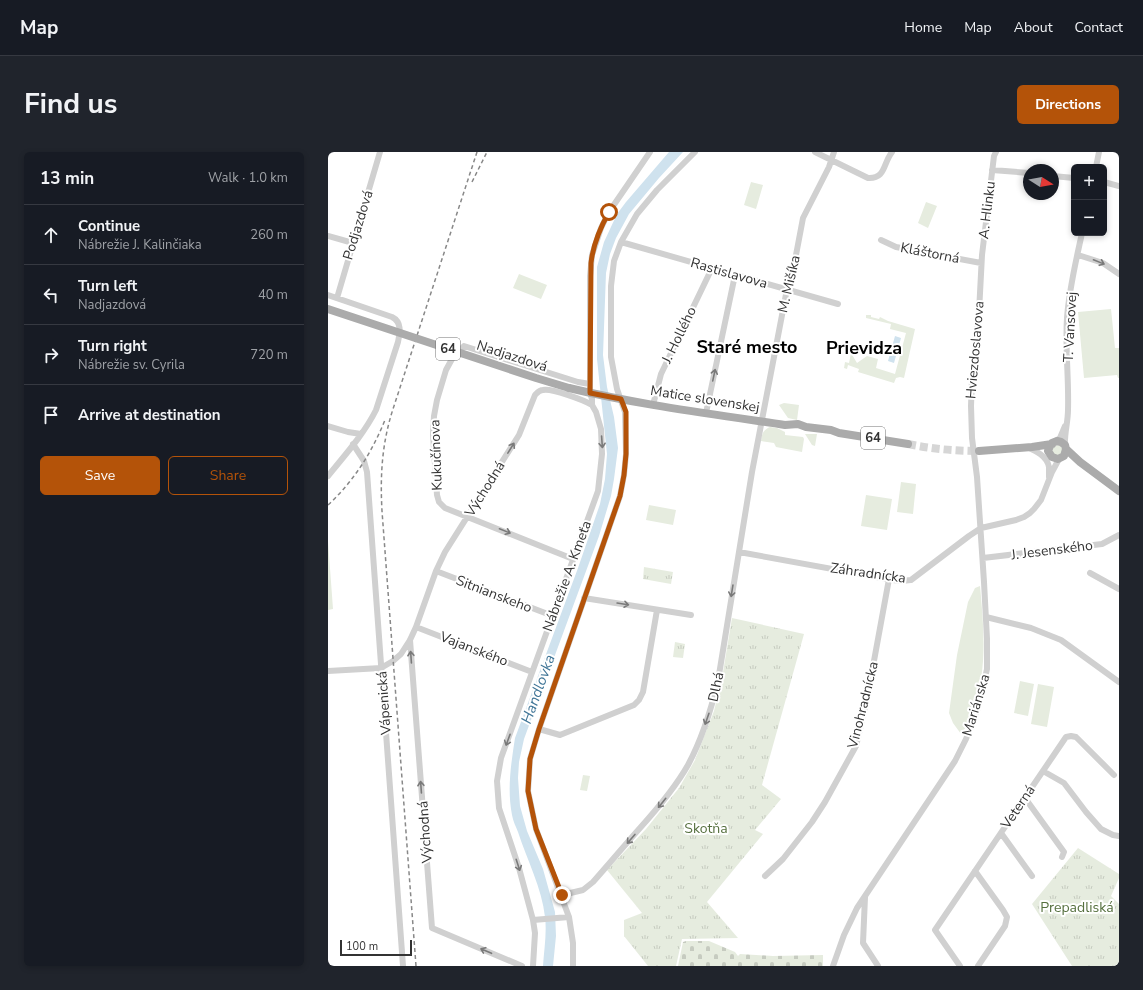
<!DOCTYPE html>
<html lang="en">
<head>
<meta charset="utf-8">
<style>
	:root { --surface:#171b24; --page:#20242c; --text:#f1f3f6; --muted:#9ea1a6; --line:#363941; --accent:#b45309 }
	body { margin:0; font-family:"Nunito Sans",sans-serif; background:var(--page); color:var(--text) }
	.controls { position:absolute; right:12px; top:12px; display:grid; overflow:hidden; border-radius:6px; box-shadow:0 2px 6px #0003 }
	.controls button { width:36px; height:36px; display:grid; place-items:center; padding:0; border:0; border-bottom:1px solid var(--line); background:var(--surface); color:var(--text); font:20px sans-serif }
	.compass { position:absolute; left:695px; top:12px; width:36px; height:36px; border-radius:50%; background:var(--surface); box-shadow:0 2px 6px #0003; rotate:101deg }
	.scale { position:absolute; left:12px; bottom:10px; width:72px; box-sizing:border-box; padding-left:4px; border:2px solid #333; border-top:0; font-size:11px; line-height:14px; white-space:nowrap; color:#333; -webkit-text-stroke:3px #fff; paint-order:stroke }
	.stop { position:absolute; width:12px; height:12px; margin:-9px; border:3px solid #b45309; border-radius:50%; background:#fff }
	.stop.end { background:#b45309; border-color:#fff; box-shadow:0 1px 4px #0008 }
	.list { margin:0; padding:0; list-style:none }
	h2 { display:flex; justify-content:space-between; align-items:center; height:52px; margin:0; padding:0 16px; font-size:17px }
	h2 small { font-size:13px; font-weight:400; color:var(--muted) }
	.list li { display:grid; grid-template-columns:26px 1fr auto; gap:12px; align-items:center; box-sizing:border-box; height:60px; padding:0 16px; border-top:1px solid var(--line) }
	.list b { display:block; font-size:15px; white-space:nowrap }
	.list p { margin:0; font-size:13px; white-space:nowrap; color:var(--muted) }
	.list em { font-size:13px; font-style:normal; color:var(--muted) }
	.actions { display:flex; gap:8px; padding:12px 16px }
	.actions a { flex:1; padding:9px 0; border:1px solid var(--accent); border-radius:6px; text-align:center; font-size:14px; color:var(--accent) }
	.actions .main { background:var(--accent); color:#fff }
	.icon { flex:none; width:22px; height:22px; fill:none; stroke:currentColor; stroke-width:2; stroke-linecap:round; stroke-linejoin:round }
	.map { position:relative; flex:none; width:791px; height:814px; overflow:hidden; border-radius:6px }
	header { display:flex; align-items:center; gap:24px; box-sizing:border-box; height:56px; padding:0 20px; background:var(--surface); border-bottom:1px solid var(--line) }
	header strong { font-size:19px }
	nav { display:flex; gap:22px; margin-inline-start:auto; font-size:14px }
	.intro { display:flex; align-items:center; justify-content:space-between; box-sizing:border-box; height:96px; padding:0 24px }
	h1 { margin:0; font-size:28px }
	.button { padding:10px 18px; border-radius:6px; background:var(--accent); color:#fff; font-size:14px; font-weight:700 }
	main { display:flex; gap:24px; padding:0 24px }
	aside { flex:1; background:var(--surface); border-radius:6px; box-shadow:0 2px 6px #0003 }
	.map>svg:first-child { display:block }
	.grass { fill:#e6ecdf }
	.cemetery { fill:url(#cemetery-stones) }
	.park { fill:url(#park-tufts) }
	.water { fill:#cfe2ee }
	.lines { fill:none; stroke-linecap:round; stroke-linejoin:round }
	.major-tunnel { stroke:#d6d6d6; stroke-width:8; stroke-dasharray:8 4; stroke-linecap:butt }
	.minor { stroke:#d0d0d0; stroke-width:6 }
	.major { stroke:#ababab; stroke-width:8 }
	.rail { stroke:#888; stroke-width:1.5; stroke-dasharray:4 3; stroke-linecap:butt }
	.major-bridge { stroke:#ababab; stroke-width:8 }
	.oneway { stroke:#7a7a7a }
	.route { stroke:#b45309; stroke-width:5 }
	.labels { text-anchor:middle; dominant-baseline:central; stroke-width:4; stroke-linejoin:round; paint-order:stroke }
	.shield { fill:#fff; stroke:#707070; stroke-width:1 }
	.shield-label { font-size:13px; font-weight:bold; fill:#333 }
	.street-label { font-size:14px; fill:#333; stroke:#fff }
	.park-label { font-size:14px; fill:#56703f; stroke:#fff }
	.water-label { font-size:15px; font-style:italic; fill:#3f7597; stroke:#fff }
	.district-label { font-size:18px; font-weight:bold; fill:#000; stroke:#fff }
</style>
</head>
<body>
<header>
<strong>Map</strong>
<nav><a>Home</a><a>Map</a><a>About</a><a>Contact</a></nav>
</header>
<div class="intro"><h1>Find us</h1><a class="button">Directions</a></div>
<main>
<aside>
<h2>13 min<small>Walk · 1.0 km</small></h2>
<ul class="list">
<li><svg class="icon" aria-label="ahead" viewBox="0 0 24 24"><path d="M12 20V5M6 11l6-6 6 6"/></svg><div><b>Continue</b><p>Nábrežie J. Kalinčiaka</p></div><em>260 m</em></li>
<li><svg class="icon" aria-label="left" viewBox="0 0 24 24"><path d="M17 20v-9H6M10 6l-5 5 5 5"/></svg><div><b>Turn left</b><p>Nadjazdová</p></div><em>40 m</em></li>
<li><svg class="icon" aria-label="right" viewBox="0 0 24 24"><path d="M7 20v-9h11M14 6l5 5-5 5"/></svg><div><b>Turn right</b><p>Nábrežie sv. Cyrila</p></div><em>720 m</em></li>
<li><svg class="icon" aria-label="arrive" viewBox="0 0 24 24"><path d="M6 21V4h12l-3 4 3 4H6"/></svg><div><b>Arrive at destination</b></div></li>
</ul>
<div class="actions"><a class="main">Save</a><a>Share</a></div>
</aside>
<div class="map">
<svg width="791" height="814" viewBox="0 0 791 814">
	<defs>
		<pattern id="cemetery-stones" width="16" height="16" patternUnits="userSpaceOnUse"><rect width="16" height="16" fill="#e6ecdf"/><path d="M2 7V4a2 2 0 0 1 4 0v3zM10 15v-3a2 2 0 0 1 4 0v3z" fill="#c6cbc0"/></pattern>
		<pattern id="park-tufts" width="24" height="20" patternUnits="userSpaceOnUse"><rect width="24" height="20" fill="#e6ecdf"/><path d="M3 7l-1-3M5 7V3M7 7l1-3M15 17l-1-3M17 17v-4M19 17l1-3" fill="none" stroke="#c6cbc0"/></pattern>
	</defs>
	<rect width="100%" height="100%" fill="#fff"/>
	<!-- grass -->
	<path class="grass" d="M423 30 435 33 428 57 416 53Z
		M598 50 609 54 600 76 590 71Z
		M191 122 219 133 213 147 185 136Z
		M783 157 787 196H791V226H790L789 223 756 226 750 160Z
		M538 163H543V165L551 167 552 165 560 169 587 177 576 226 572 225 568 226 566 231 530 220 531 217 520 213 519 217 516 216 517 210 521 211 523 201 529 211 539 204 550 207 548 216 567 222 578 181 562 177 563 172 538 166Z
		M456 251 471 253 469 268 460 266 451 253Z
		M442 275 449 276 457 280V283L475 285 476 287 474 300 448 295 446 291 433 289C434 282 435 278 442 275Z
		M477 282H489L487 294 484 293Z
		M732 293 735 298 732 304 725 303 724 296 725 294Z
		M573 330 588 332 585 362 569 360Z
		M538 343 564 347 559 378 533 374Z
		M321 353 348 358 345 373 318 368Z
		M0 389 5 457 0 458Z
		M652 434C656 477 660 520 644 560 641 568 639 575 633 582L625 571 621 561 629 503 640 450 647 436Z
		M692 529 706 532 700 564 686 561Z
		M710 532 726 535 719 575 703 572Z
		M255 623 262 624 259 639 252 638Z"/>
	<!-- cemetery -->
	<path class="cemetery" d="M358 789H381L407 800 410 804 412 802 445 804 495 803V814H350L355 790Z"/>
	<!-- park -->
	<path class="park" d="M316 415 345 420 343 432 315 427Z
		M404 466 476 482 434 633 453 647 427 678 435 682 379 750 410 786 354 787 348 814H320L296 784V768L314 761 279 718 318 677 351 636 367 608 386 559 394 526Z
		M347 490 357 492 355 506 345 505Z
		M750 696 791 722V726L783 744 791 752V814H744L704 752Z"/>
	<!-- water -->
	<path class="water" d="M341 0H355L331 26 301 62 288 86 282 102 278 121 275 203 279 235 286 265 290 296 286 327 283 344 271 384 196 587 191 610 190 626 192 654 199 679 215 717 227 760 228 784 225 814H215C216 798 219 781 217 765 214 736 199 708 190 680 188 675 185 669 184 663 179 637 183 612 187 586L250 416 272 352 277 327 279 302 269 207V115L276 90 289 62 298 50Z
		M567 184 573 186 566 211 560 209Z"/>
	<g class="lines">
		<!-- major-tunnel -->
		<path class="major-tunnel" d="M580 292C604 297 627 299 651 299"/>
		<!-- minor -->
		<path class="minor" d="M487 0 540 26C558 27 555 11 564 0
			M768 15 771 0
			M664 18 701 21
			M725 24 746 26
			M776 30 791 34
			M0 84 25 91
			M553 88 568 95 653 111
			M293 90 510 152
			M750 103 775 111 791 122
			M0 143 64 165C74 170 72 180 70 190L48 258C36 282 17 303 0 324
			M9 146 52 0
			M325 253 333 222 384 116
			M378 261 407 123
			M0 274 20 280 33 282
			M728 289 732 286 737 274
			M25 292 36 309 39 320 75 814
			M699 295C708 299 719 304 721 315 721 318 721 322 721 325
			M737 295C736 283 740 270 740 258 741 227 737 197 739 166 741 137 748 109 754 81
			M411 400 565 428 573 429 583 428 641 384 653 376 688 368 696 365 702 361 706 357 713 348 724 320 731 307
			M655 406 774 392 791 383
			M245 407 117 356 111 350 109 343 105 282 106 264 109 248 118 218 124 207 136 194 250 230 262 232
			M108 419 225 464
			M762 421 791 437
			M256 446 363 463
			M658 465 703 476 733 488 791 530
			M88 475 204 520
			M82 488 104 776 194 814
			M0 519 53 516 65 509 73 502 82 488 88 475 108 419 117 400 191 283 207 243C209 241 211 238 215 238 223 236 256 248 264 253
			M211 577 232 583 306 553 311 548 315 540 329 458
			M715 619 736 631 758 660 773 677 785 683 791 684
			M697 646 736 700 734 705
			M673 681 704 724
			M647 719 675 758 679 765 677 774 650 814
			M437 724 455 707 484 670 497 650 528 594 539 547 561 427
			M234 743 255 738 265 730C281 712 296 694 312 676 330 656 347 636 360 613 374 587 383 558 390 529L424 320 459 137 468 103 475 66 501 15 506 0
			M537 745 535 791 550 814
			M205 768 241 765
			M205 814 207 781 205 768 191 716 171 656 169 629 173 606 270 339 274 302 273 277 268 260 264 253V247L262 241V124L264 103 273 76 281 60 322 0
			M245 814V791L241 765 208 677 200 639 202 607 211 577 292 344 296 323 298 302 297 260 289 237 283 205V134L286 109 293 90 309 62 329 38 367 0
			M505 814 516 783 529 756 627 609 638 587 649 559 655 536 659 517V487L656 430 649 325 644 286 643 254 644 227 651 160 654 103 666 4 668 0
			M632 814 607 778 738 585 743 584 748 585 786 623"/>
		<!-- major -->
		<path class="major" d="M241 236C312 253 385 262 457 273L470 272 478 275 503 278 511 281 580 292
			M738 297 736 304 730 307 724 305 720 299 722 294 724 291 729 289 733 290 737 293 738 297 752 310 791 339
			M651 299 704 295 724 292"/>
		<!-- rail -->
		<path class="rail" d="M144 30 159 0
			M0 353C26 329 44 300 57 268
			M88 814 54 359C52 323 54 291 65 257L149 0"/>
		<!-- major-bridge -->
		<path class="major-bridge" d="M0 157 208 226 241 236"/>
	</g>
	<!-- one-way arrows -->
	<defs><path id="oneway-shaft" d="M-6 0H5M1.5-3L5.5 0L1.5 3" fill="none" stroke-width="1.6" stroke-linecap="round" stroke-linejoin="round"/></defs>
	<g class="oneway">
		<use href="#oneway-shaft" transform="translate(771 110) rotate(22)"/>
		<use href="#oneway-shaft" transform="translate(386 223) rotate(-78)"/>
		<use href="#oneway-shaft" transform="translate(274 290) rotate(86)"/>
		<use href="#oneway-shaft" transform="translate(183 296) rotate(-58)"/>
		<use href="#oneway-shaft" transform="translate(177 379) rotate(22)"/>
		<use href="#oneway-shaft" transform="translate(404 439) rotate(99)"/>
		<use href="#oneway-shaft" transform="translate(295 452) rotate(9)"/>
		<use href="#oneway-shaft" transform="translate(83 505) rotate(-94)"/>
		<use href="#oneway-shaft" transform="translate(379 567) rotate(109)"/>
		<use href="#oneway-shaft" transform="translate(180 588) rotate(110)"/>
		<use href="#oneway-shaft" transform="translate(93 635) rotate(-94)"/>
		<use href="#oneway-shaft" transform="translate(334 651) rotate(129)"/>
		<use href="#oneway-shaft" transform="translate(303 687) rotate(131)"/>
		<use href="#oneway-shaft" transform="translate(190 713) rotate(72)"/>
		<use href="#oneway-shaft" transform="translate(158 799) rotate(-157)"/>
	</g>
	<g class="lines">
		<!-- route -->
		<path class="route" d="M234 743 208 677 200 639 202 607 211 577 292 344 296 323 298 302V260L293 247 262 241 263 111C265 93 272 76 281 60"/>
	</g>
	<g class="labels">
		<!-- shield labels -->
		<g class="shield">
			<rect x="108" y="186" width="24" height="22" rx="3"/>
			<rect x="533" y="275" width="24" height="22" rx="3"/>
		</g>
		<g class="shield-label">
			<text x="120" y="197">64</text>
			<text x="545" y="286">64</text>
		</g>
		<!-- street labels -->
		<g class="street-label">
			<text transform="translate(659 58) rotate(-83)">A. Hlinku</text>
			<text transform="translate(30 73) rotate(-73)">Podjazdová</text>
			<text transform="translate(602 101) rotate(11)">Kláštorná</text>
			<text transform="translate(401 121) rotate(16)">Rastislavova</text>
			<text transform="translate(461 132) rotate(-77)">M. Mišíka</text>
			<text transform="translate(742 175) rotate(-87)">T. Vansovej</text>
			<text transform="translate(351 183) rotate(-64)">J. Hollého</text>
			<text transform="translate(647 198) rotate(-85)">Hviezdoslavova</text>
			<text transform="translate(184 204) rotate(18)">Nadjazdová</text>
			<text transform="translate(377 247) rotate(9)">Matice slovenskej</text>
			<text transform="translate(108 303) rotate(-92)">Kukučínova</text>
			<text transform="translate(157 337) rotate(-58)">Východná</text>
			<text transform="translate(724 398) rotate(-7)">J. Jesenského</text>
			<text transform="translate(540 421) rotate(8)">Záhradnícka</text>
			<text transform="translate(239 424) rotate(-70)">Nábrežie A. Kmeťa</text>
			<text transform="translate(166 442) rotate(21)">Sitnianskeho</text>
			<text transform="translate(146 497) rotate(21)">Vajanského</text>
			<text transform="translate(388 535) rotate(-78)">Dlhá</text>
			<text transform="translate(56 551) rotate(-94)">Vápenická</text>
			<text transform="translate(535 553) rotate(-76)">Vinohradnícka</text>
			<text transform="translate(648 553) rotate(-73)">Mariánska</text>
			<text transform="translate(690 655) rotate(-56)">Veterná</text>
			<text transform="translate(97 680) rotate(-94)">Východná</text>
		</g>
		<!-- park labels -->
		<g class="park-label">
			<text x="378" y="676">Skotňa</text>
			<text x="749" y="755">Prepadliská</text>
		</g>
		<!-- water labels -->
		<g class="water-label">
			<text transform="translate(210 537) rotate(-70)">Handlovka</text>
		</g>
		<!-- district labels -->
		<g class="district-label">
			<text x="419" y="195">Staré mesto</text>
			<text x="536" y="196">Prievidza</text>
		</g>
	</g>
</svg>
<div class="controls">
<button>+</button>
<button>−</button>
</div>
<svg class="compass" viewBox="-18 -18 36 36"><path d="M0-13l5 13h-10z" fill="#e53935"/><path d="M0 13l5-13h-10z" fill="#9ea1a6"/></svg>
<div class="scale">100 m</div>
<div class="stop" style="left:281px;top:60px"></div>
<div class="stop end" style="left:234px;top:743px"></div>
</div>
</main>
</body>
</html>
